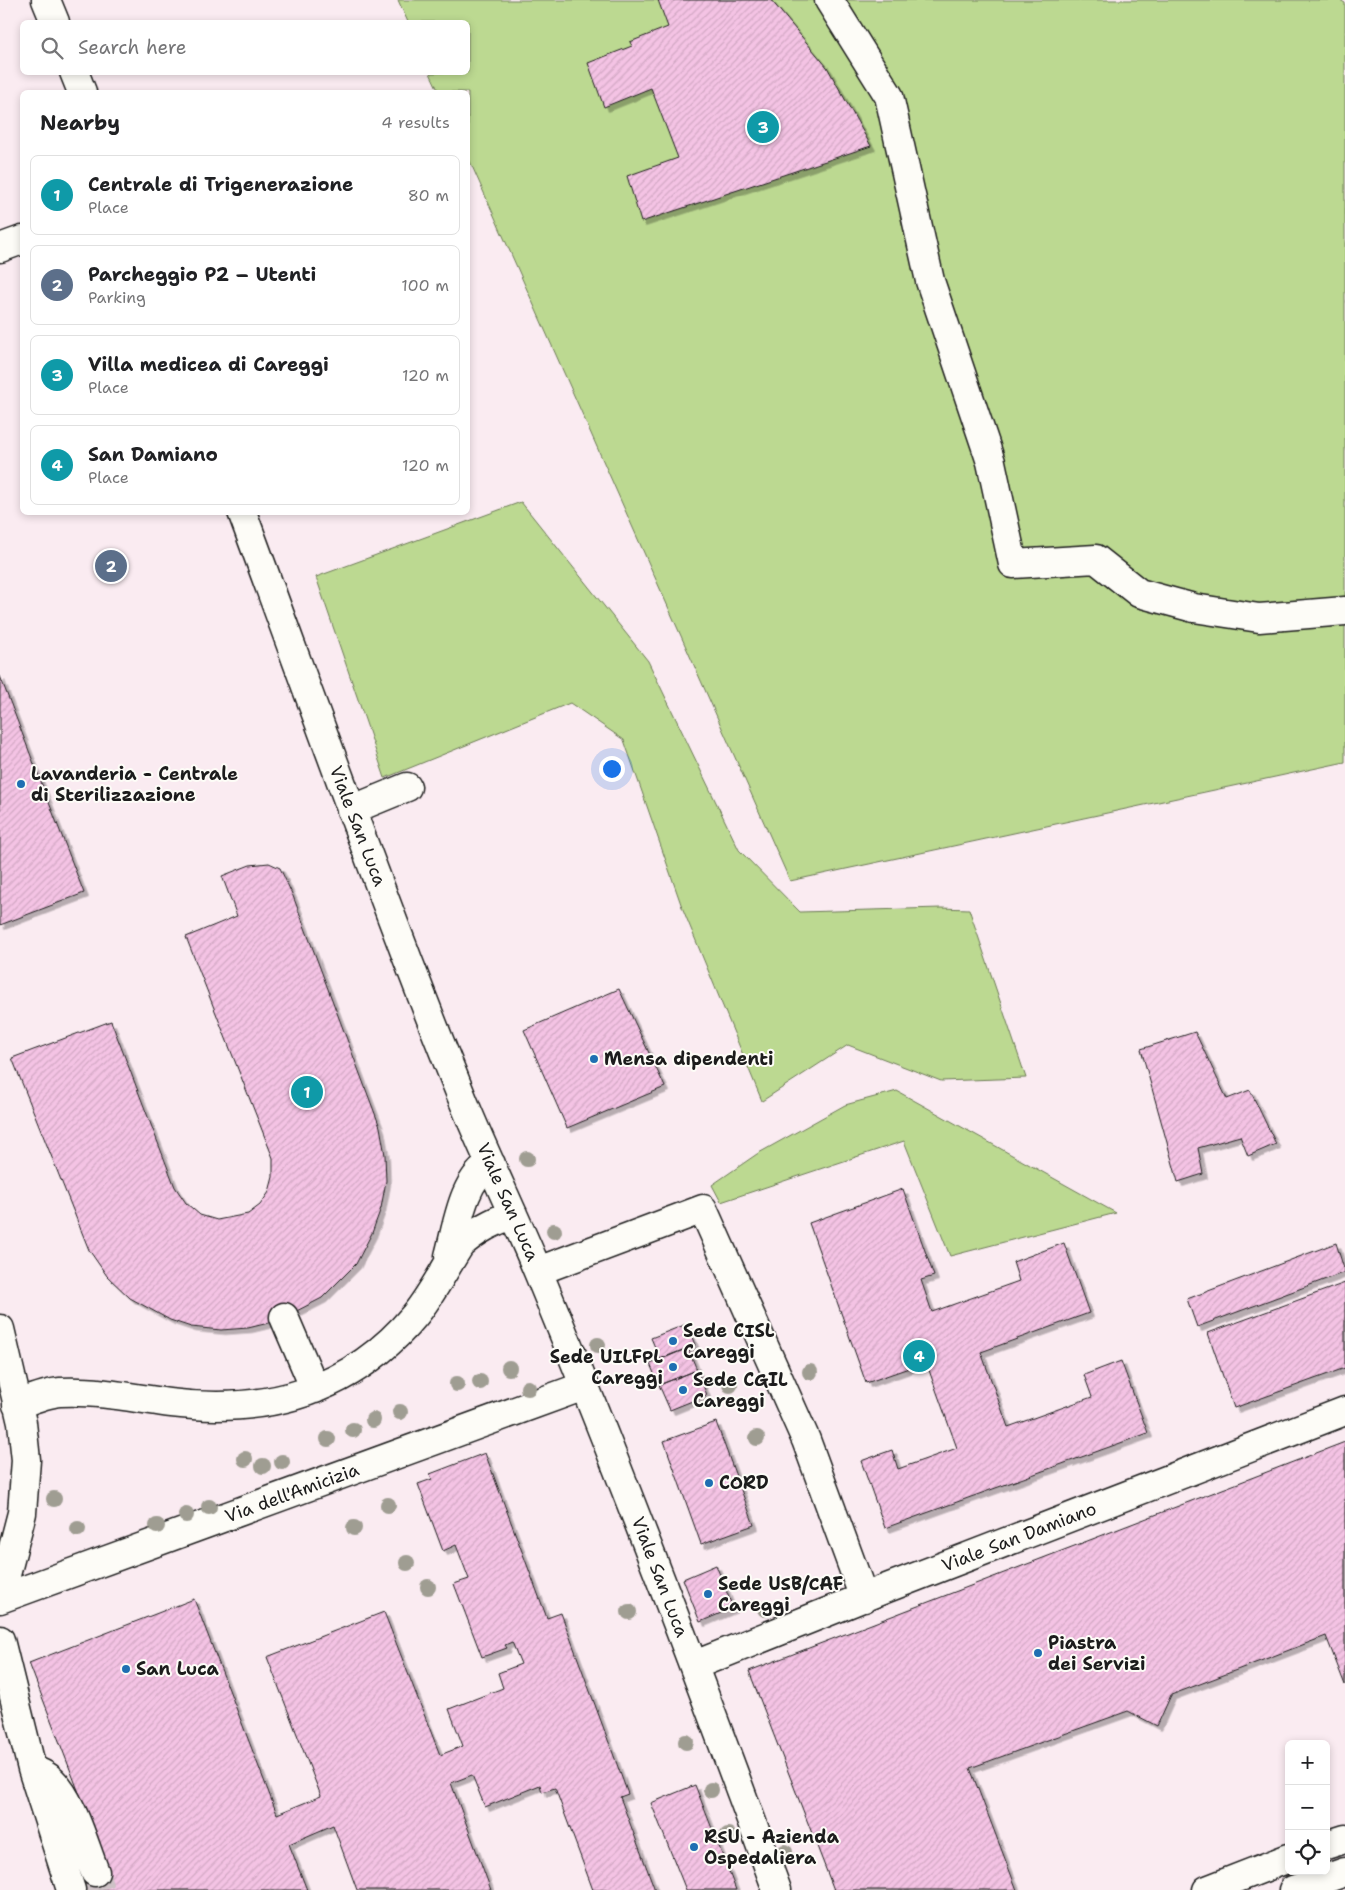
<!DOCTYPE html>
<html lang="en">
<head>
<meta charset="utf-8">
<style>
	:root { --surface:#fff; --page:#f6f6f6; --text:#202124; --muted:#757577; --line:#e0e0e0; --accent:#1f6fb2 }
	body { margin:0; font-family:"Shantell Sans",sans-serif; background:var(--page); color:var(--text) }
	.controls { position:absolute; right:15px; bottom:15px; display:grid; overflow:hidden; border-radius:8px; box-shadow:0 2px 8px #0003 }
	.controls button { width:45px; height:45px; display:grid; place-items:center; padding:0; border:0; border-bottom:1px solid var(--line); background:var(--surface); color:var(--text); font:25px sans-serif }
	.you { position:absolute; left:611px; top:768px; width:18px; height:18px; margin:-12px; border:4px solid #fff; border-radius:50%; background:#1a73e8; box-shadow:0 0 0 8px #1a73e833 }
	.badge { display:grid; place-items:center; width:32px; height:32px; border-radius:50%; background:var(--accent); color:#fff; font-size:16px; font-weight:700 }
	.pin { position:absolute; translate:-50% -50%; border:2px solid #fff; box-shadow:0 1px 5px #0006 }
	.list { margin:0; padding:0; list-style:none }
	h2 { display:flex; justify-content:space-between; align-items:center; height:65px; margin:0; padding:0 20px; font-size:21px }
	h2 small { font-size:16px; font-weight:400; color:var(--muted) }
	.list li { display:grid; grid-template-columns:32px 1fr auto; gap:15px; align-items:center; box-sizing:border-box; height:80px; margin:0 10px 10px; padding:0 10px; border:1px solid var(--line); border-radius:8px }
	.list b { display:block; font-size:19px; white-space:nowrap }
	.list p { margin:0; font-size:16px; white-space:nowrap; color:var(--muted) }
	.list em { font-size:16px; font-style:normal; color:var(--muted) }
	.icon { flex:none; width:28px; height:28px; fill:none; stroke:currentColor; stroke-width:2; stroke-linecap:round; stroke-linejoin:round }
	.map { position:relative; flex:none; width:1345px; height:1890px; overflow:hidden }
	.search { position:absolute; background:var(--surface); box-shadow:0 2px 8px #0003; left:20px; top:20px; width:450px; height:55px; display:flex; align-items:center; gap:12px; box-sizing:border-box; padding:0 18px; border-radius:8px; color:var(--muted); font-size:19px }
	.panel { position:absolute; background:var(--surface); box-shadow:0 2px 8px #0003; left:20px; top:90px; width:450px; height:425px; border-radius:8px }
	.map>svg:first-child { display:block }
	.green { fill:#bcd991; stroke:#6c7a56 }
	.building { fill:url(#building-hatch); stroke:#1c1c1c; filter:url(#shadow) }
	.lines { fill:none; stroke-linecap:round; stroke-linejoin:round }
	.minor-tunnel { stroke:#cec2c6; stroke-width:28; stroke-dasharray:28 14; stroke-linecap:butt }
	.minor-casing { stroke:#1c1c1c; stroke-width:31 }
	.minor { stroke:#fdfcf7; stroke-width:28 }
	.tree { fill:#9f9d92 }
	.poi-dot { fill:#1f6fb2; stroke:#fdfcf7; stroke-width:2 }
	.labels { text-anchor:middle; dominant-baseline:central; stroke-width:4; stroke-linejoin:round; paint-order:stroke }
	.poi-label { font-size:18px; font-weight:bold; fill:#1c1c1c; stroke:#fdfcf7; text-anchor:start }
	.street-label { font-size:18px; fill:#1c1c1c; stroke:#fdfcf7 }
</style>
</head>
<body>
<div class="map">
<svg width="1345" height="1890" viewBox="0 0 1345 1890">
	<defs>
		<pattern id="building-hatch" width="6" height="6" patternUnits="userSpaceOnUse" patternTransform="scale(1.25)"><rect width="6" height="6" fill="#f4c3e4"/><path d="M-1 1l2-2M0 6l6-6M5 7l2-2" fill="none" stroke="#d1a7c3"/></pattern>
		<filter id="shadow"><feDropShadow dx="4.5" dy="4.5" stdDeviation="0" flood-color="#0004"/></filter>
	</defs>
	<rect width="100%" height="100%" fill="#faebf1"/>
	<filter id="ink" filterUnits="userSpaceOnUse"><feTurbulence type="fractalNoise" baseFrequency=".02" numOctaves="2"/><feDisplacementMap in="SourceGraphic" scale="10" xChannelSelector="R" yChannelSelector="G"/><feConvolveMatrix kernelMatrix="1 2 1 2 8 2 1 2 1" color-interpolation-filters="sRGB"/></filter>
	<g filter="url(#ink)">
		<!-- green -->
		<path class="green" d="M398 0H1340L1345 3V762L790 881 468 157V92H439L430 73 468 72V22H408Z
			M521 502 648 661 739 850 800 912 941 908 969 909 1026 1078 941 1081 848 1045 762 1101 682 907 624 740 570 703 385 778 316 577Z
			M897 1091 1116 1213 950 1256 904 1141 721 1202 712 1185 757 1154 845 1105Z"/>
		<!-- building -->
		<path class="building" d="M658 0H771L827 67 871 146 641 222 627 176 678 158 651 88 604 107 588 63 632 46 630 42 668 27Z
			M0 676 84 893 0 925Z
			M269 863 280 868 293 896 380 1127 385 1155 386 1181 381 1208 372 1233 356 1264 322 1298 277 1321 248 1328 221 1330 191 1327 170 1320 130 1298 107 1276 89 1250 12 1058 111 1021 175 1187 186 1203 200 1215 217 1220 248 1214 260 1205 269 1192 273 1177V1158L186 937 237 916 222 876 250 865Z
			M619 989 665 1087 567 1128 524 1030Z
			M1195 1032 1227 1099 1250 1090 1276 1144 1248 1156 1240 1136 1198 1148 1203 1174 1178 1182 1141 1049Z
			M903 1189 934 1276 921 1280 932 1312 1019 1281 1013 1262 1064 1243 1089 1313 981 1352 1008 1427 1092 1397 1084 1375 1121 1361 1148 1433 885 1528 861 1461 892 1450 898 1469 957 1448 926 1362 866 1383 809 1223Z
			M1336 1243 1345 1272 1197 1327 1187 1299Z
			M1345 1283V1368L1234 1408 1208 1333Z
			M687 1324 695 1345 660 1359 651 1338Z
			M688 1348 697 1370 659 1385 650 1364Z
			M697 1370 707 1395 670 1410 659 1385Z
			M716 1422 754 1525 701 1544 664 1441Z
			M1345 1442V1685L1326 1636 1171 1695 1157 1726 1128 1711 970 1768 1017 1890H834L749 1671Z
			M485 1453 547 1618 561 1613 628 1794 620 1797 655 1890H593L555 1788 542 1792 540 1785 485 1807 472 1775 451 1783 491 1890H357L333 1825 289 1844 307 1890H84L81 1876 108 1868 29 1663 194 1599 277 1814 321 1796 267 1657 384 1612 440 1755 463 1746 449 1709 503 1688 498 1673 521 1664 512 1642 505 1645 507 1648 482 1657 454 1584 469 1579 456 1545 443 1551 418 1484 432 1479 430 1474Z
			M716 1565 733 1608 700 1622 683 1579Z
			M695 1785 736 1890H686L651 1803Z"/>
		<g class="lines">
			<!-- minor-tunnel -->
			<path class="minor-tunnel" d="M95 1872 100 1890"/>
			<!-- minor casing -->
			<g class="minor-casing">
				<path id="minor" d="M46 0 55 22
					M829 0 889 96 930 281 991 462 1013 564 1096 559 1139 593 1194 608 1259 618 1345 611
					M74 72 82 92
					M0 248 22 240
					M242 512C316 712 387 913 467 1110 490 1165 516 1219 539 1274 623 1477 701 1683 777 1890
					M351 810 407 787
					M449 1256C457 1227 463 1178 491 1164
					M538 1271 703 1209 806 1440 864 1598
					M284 1317 315 1389
					M0 1329 22 1423 26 1460 22 1513 0 1598
					M17 1405C30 1400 46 1393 60 1392 96 1390 135 1398 170 1403 267 1415 351 1392 415 1315 432 1294 445 1268 460 1245 476 1230 493 1222 513 1214
					M0 1599 584 1386
					M0 1640 32 1769 71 1890
					M695 1665 887 1588 1345 1411
					M32 1769C38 1772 45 1774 49 1778 72 1797 84 1845 95 1872
					M1326 1845 1345 1839
					M1207 1890 1289 1858
					M1293 1890 1345 1872"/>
			</g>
			<!-- minor -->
			<use href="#minor" class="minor"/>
		</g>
		<!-- trees -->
		<g class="tree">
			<circle cx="527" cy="1159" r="8"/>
			<circle cx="554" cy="1231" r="8"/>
			<circle cx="598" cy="1345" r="8"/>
			<circle cx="509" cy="1368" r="8"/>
			<circle cx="810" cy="1372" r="8"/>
			<circle cx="480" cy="1382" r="8"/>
			<circle cx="457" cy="1384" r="8"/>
			<circle cx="730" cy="1385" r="8"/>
			<circle cx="528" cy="1388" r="8"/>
			<circle cx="400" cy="1412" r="8"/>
			<circle cx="373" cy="1420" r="8"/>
			<circle cx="353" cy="1430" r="8"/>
			<circle cx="757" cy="1438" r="8"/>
			<circle cx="328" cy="1439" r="8"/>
			<circle cx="245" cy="1459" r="8"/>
			<circle cx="282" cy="1462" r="8"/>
			<circle cx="263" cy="1466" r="8"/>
			<circle cx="54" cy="1499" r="8"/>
			<circle cx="388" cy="1505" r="8"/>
			<circle cx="209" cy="1507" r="8"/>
			<circle cx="186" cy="1515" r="8"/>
			<circle cx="157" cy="1526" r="8"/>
			<circle cx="354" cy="1528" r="8"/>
			<circle cx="78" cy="1529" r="8"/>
			<circle cx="407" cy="1563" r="8"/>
			<circle cx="428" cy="1587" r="8"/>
			<circle cx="765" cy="1609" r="8"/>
			<circle cx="629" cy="1612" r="8"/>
			<circle cx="686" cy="1742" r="8"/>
			<circle cx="711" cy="1790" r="8"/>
			<circle cx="728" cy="1835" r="8"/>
			<circle cx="785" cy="1852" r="8"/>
		</g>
	</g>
	<!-- markers -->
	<g class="poi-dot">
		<circle cx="21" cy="784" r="5"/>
		<circle cx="594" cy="1059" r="5"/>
		<circle cx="673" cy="1341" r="5"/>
		<circle cx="673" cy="1367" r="5"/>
		<circle cx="683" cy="1390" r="5"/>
		<circle cx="709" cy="1483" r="5"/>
		<circle cx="708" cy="1594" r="5"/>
		<circle cx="1038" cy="1653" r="5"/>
		<circle cx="126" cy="1669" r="5"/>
		<circle cx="694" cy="1847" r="5"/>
	</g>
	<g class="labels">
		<!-- poi labels -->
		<g class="poi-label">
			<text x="31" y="774">Lavanderia - Centrale<tspan x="31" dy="21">di Sterilizzazione</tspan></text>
			<text x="604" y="1059">Mensa dipendenti</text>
			<text x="683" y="1331">Sede CISL<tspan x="683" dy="21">Careggi</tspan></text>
			<text x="663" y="1357" text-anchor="end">Sede UILFPL<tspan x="663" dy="21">Careggi</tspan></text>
			<text x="693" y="1380">Sede CGIL<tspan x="693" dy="21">Careggi</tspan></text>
			<text x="719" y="1483">CORD</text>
			<text x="718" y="1584">Sede USB/CAF<tspan x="718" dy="21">Careggi</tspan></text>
			<text x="1048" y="1643">Piastra<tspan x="1048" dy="21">dei Servizi</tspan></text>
			<text x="136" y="1669">San Luca</text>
			<text x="704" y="1837">RSU - Azienda<tspan x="704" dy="21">Ospedaliera</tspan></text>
		</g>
		<!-- street labels -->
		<g class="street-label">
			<text transform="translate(358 826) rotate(69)">Viale San Luca</text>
			<text transform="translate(508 1202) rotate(66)">Viale San Luca</text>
			<text transform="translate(292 1493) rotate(-20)">Via dell'Amicizia</text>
			<text transform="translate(1019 1537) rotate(-21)">Viale San Damiano</text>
			<text transform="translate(660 1577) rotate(69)">Viale San Luca</text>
		</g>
	</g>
</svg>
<div class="controls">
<button>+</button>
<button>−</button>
<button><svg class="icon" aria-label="locate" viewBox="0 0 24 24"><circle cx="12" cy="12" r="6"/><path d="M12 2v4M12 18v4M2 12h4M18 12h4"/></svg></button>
</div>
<div class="you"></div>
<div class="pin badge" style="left:307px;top:1092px;background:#0f9aa8">1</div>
<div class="pin badge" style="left:111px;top:566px;background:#5c6f8a">2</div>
<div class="pin badge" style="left:763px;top:127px;background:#0f9aa8">3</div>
<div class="pin badge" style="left:919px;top:1356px;background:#0f9aa8">4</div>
<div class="search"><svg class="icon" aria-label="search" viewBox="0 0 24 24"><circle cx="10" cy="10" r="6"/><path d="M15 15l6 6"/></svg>Search here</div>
<section class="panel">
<h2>Nearby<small>4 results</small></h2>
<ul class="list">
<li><span class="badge" style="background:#0f9aa8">1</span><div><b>Centrale di Trigenerazione</b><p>Place</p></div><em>80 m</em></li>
<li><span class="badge" style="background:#5c6f8a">2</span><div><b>Parcheggio P2 – Utenti</b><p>Parking</p></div><em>100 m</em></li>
<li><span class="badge" style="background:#0f9aa8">3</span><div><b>Villa medicea di Careggi</b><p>Place</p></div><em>120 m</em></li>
<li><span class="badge" style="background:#0f9aa8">4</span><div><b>San Damiano</b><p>Place</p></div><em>120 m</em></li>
</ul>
</section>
</div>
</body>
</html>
